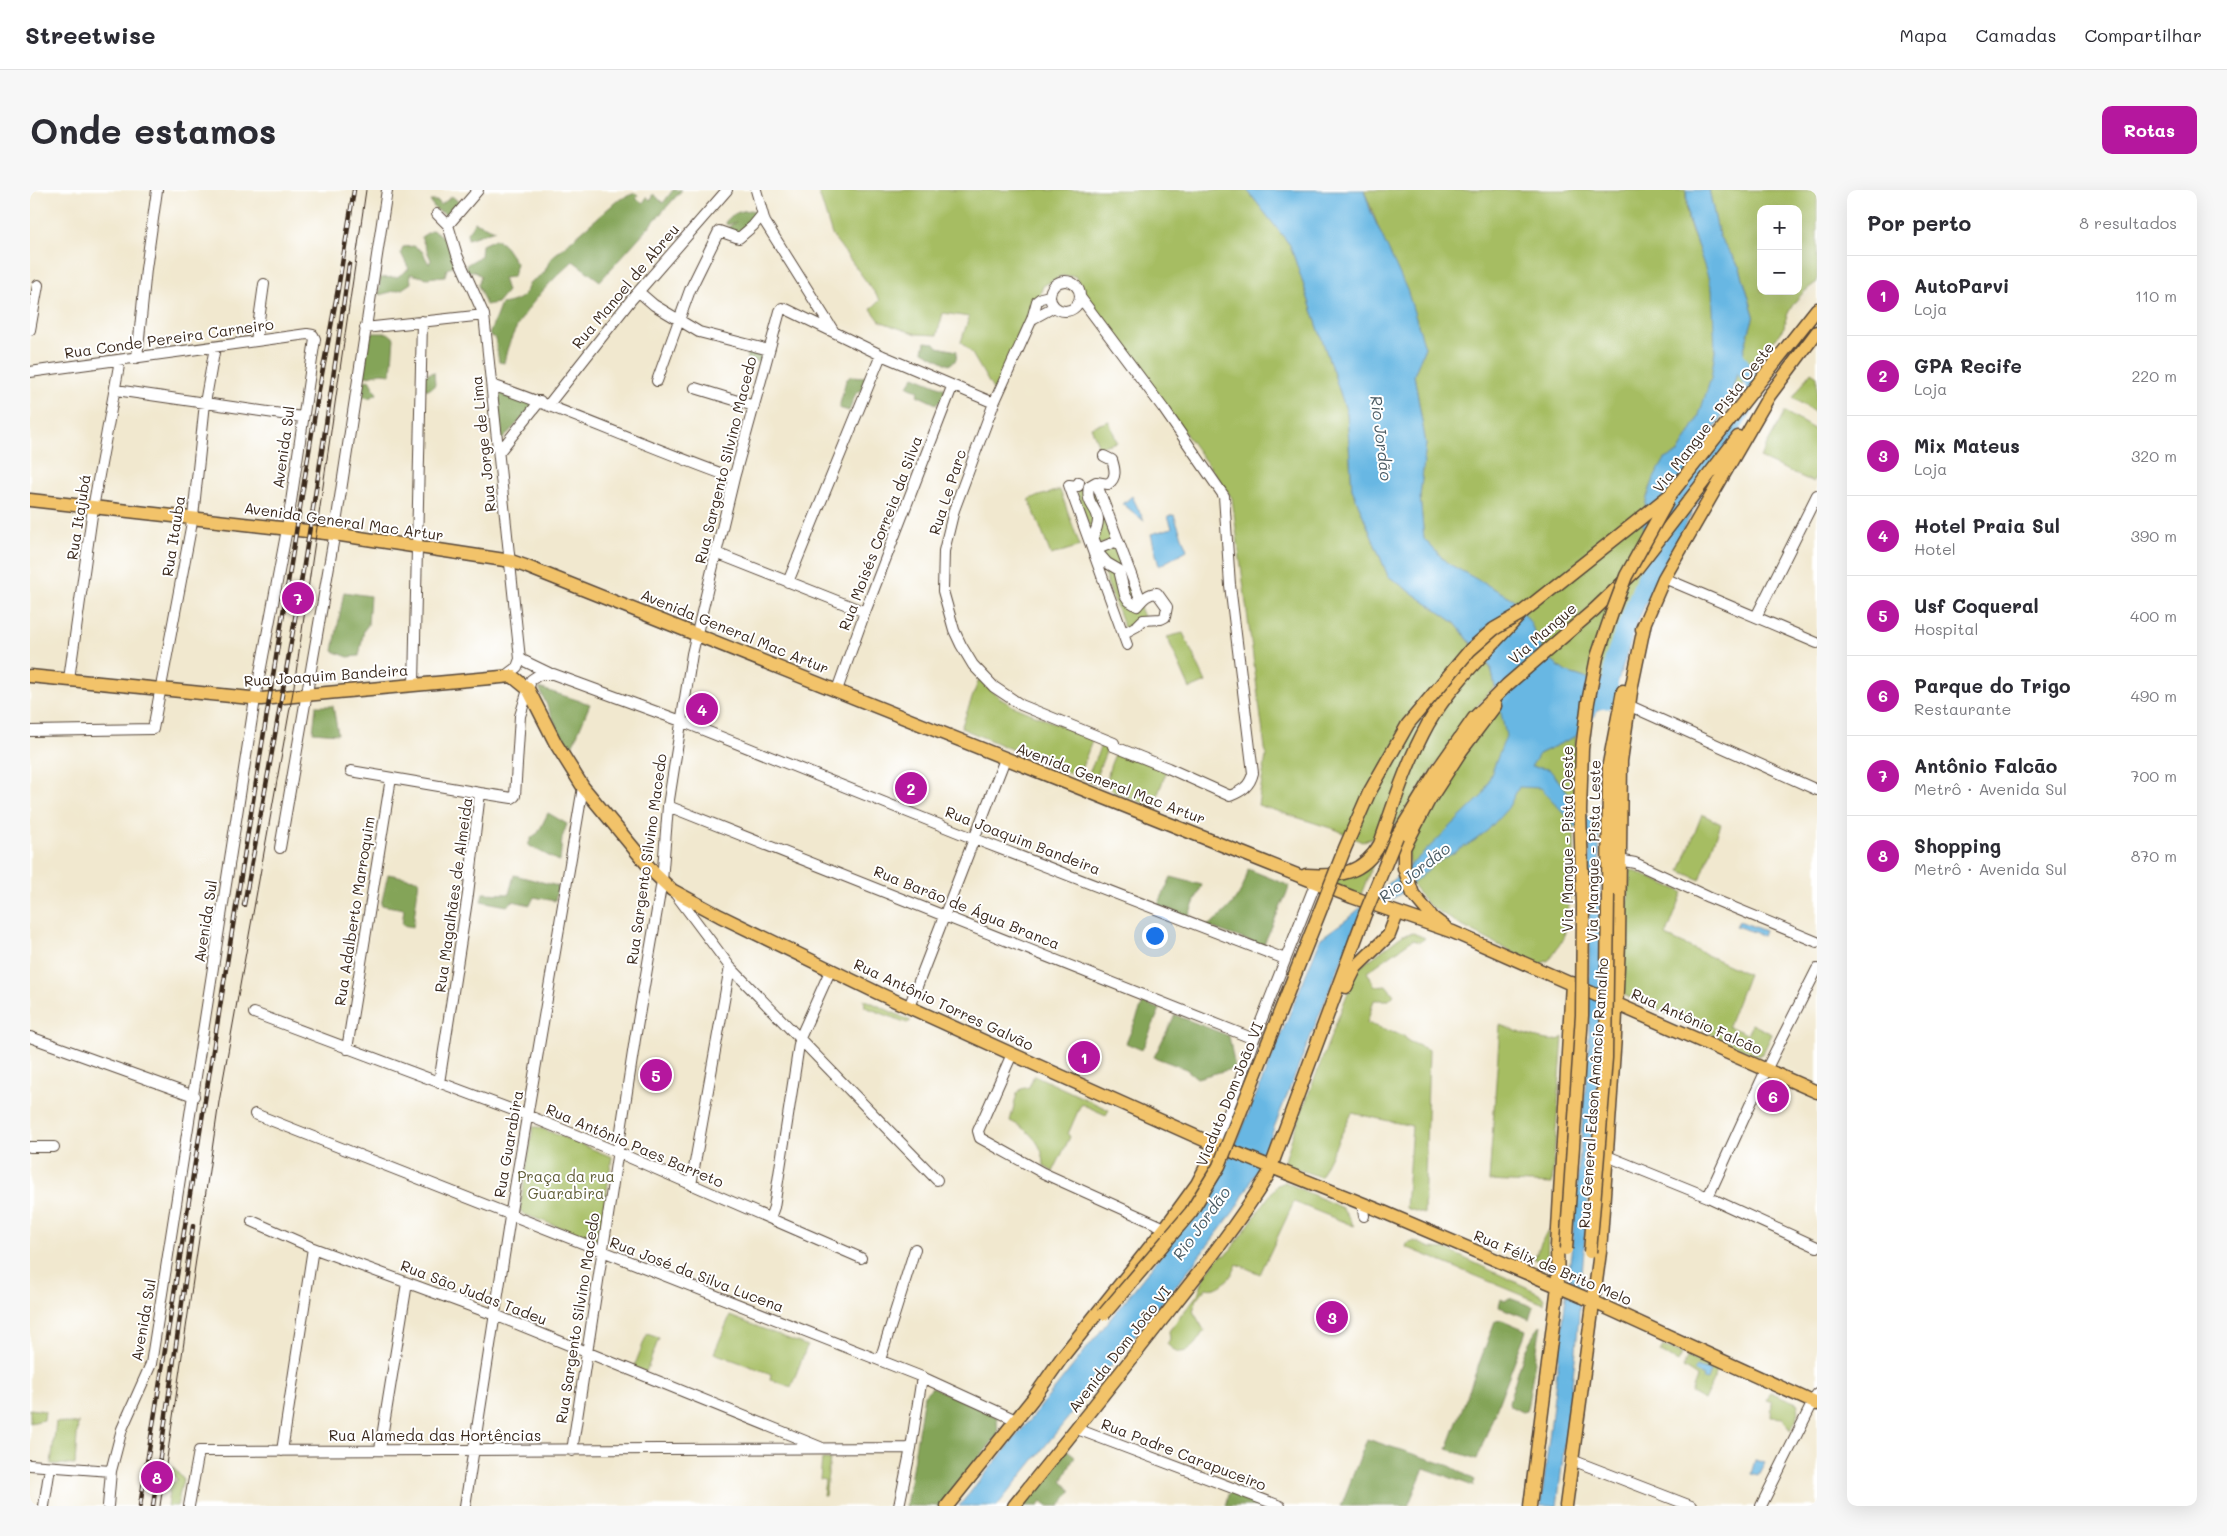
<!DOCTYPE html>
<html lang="pt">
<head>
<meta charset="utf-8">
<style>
	:root { --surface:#fff; --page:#f7f7f7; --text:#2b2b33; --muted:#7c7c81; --line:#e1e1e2; --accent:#b5179e }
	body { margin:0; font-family:Mali,sans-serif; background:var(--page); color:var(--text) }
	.controls { position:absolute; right:15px; top:15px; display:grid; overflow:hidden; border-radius:10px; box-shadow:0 5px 20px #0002 }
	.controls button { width:45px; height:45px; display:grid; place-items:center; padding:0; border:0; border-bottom:1px solid var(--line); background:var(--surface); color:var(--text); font:25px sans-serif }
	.you { position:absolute; left:1124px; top:745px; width:18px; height:18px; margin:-12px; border:4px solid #fff; border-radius:50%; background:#1a73e8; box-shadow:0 0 0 8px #1a73e833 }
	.badge { display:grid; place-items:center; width:32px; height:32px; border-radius:50%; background:var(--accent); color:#fff; font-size:16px; font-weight:700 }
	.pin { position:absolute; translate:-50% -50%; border:2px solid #fff; box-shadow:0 1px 5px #0006 }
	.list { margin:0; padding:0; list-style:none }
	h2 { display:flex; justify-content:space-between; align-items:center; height:65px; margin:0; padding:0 20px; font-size:21px }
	h2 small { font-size:16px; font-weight:400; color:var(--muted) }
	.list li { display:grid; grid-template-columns:32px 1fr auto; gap:15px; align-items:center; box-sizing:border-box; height:80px; padding:0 20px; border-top:1px solid var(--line) }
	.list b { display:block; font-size:19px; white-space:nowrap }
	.list p { margin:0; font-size:16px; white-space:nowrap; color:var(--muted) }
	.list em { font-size:16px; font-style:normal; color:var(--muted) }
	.map { position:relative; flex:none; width:1787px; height:1316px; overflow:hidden; border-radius:10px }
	header { display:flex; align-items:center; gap:30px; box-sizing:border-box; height:70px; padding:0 25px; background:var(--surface); border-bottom:1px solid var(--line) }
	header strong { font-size:24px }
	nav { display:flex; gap:28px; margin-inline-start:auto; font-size:18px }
	.intro { display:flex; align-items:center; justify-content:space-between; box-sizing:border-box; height:120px; padding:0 30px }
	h1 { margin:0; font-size:35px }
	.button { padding:12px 22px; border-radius:10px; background:var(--accent); color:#fff; font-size:18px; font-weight:700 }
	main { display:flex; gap:30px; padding:0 30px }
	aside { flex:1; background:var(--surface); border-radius:10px; box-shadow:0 5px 20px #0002 }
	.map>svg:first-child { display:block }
	.green { fill:#a6bd62; stroke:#707440; fill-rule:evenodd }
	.forest { fill:#84a458; stroke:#60673b }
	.water { fill:#68b7e3; stroke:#527080 }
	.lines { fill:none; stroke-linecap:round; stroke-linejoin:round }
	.river { stroke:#68b7e3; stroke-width:16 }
	.minor-casing { stroke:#564639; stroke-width:12 }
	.major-casing { stroke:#564639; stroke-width:15 }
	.minor { stroke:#fff; stroke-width:10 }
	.major { stroke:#f2c36a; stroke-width:12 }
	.tram { stroke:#3b2a1e; stroke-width:1 }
	.rail-casing { stroke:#3b2a1e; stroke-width:4.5 }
	.rail { stroke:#fff; stroke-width:2.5; stroke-dasharray:8; stroke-linecap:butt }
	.major-bridge-casing { stroke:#564639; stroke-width:15; stroke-linecap:butt }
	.major-bridge { stroke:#f2c36a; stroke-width:12 }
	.labels { text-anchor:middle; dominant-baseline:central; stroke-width:4; stroke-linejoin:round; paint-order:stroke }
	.street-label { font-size:15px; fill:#3b2a1e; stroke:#fff }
	.park-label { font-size:15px; fill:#605d36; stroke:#fff }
	.water-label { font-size:16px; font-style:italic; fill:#4b5b63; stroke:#fff }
</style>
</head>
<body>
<header>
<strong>Streetwise</strong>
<nav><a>Mapa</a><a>Camadas</a><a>Compartilhar</a></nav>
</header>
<div class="intro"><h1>Onde estamos</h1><a class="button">Rotas</a></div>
<main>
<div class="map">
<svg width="1787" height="1316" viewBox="0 0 1787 1316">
	<rect width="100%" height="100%" fill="#fff"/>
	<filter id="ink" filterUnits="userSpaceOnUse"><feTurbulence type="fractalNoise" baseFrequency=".02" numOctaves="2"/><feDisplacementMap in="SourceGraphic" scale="10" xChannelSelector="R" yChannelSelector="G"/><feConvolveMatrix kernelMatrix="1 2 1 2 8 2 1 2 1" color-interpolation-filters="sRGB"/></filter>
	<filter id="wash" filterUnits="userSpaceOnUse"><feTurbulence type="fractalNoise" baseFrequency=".0096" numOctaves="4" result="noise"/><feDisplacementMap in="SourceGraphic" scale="20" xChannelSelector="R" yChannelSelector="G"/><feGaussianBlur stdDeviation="1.12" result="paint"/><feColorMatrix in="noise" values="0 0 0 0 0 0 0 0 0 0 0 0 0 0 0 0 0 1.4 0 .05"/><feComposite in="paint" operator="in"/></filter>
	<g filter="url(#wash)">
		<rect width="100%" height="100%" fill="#f1e8cf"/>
		<!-- green -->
		<path class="green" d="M788 0H1217L1260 55 1317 223 1322 299 1358 386 1425 433 1461 479 1465 496 1445 518 1362 639 1332 652 1307 640 1228 615 1236 566 1202 308 1057 108 1045 86H1031L1013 96 1008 111 965 203 941 162 931 152 939 127 913 123 907 145 887 144 865 137 850 131 841 119 850 110 802 45Z
			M1334 0H1656C1656 10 1656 21 1658 30 1665 53 1677 75 1682 98 1686 115 1686 142 1685 159 1684 195 1669 233 1648 262 1635 280 1621 287 1616 312 1613 327 1616 341 1616 357 1615 397 1605 460 1575 488L1558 489 1536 482 1516 467 1500 432 1469 402 1417 373 1394 349 1390 306 1396 254 1384 185 1395 157Z
			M1679 0H1787V92C1771 103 1757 117 1754 137L1698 214 1724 125 1710 78 1689 46ZM1731 19H1768V101H1731Z
			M1781 182 1787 186V224L1763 208Z
			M1755 222 1787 241V285L1783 292 1730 268Z
			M1079 231 1087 252 1069 257 1061 237Z
			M1063 291 1084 350 1065 356 1046 299Z
			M1030 300 1050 356 1021 365 999 309Z
			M1086 356 1114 427 1095 440 1066 363Z
			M1153 443 1176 492 1160 499 1137 447Z
			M949 489 971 509 983 516 1061 548 1062 551 1052 577 1038 583 931 538Z
			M1469 517 1509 564 1546 546 1544 671 1534 748 1519 770 1507 775 1430 735 1397 714 1382 694 1378 659 1408 597Z
			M1072 553 1078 554V557L1067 584 1070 596 1050 587 1060 581Z
			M1088 558 1139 575 1123 617 1084 602C1071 590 1082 572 1088 558Z
			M1672 624 1691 634 1670 690 1650 681Z
			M1345 669 1330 707 1304 697 1306 690Z
			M1602 680 1653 702 1636 746 1718 784 1698 836 1717 844 1722 834 1742 844 1733 863 1728 866 1674 841 1671 834 1674 831 1669 829 1668 832 1661 835 1592 804 1600 681Z
			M1383 743 1395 748 1391 752 1382 750 1337 782 1345 796 1356 795 1364 805 1359 810H1344L1337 833 1374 846 1378 851 1399 860 1394 1024 1376 1018 1382 936 1322 923 1290 987 1254 974 1263 944 1327 779 1373 745Z
			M834 809 881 831 877 833 835 817Z
			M1470 835C1482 839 1523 858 1533 847L1522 994 1459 991Z
			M1004 885 1079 920 1076 925 1051 914 1038 944 1040 947 1023 982 1014 976C1014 954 999 940 980 931L987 904 991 899 999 897Z
			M503 937H508L582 967 569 1051 493 1024 490 1019Z
			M1255 992 1312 1018 1324 1036 1264 1012 1230 1084 1207 1074C1203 1086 1190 1102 1176 1098L1167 1109 1163 1121 1174 1140C1165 1156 1154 1172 1137 1154L1140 1149 1139 1141 1168 1104 1175 1085 1190 1066 1197 1065 1247 995Z
			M1518 1041 1517 1076 1513 1078 1509 1077 1511 1071 1504 1069 1515 1045Z
			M1384 1051 1401 1058 1415 1059 1509 1103 1514 1109V1114L1376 1057 1377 1054Z
			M700 1126 777 1156 761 1197 740 1189 741 1184 684 1163Z
			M617 1144 629 1148 616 1182 604 1177Z
			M1633 1156 1652 1164 1648 1172 1630 1162Z
			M1657 1167 1688 1180 1674 1210 1661 1203 1667 1187 1653 1178Z
			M1740 1202 1767 1213C1772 1223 1765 1232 1760 1241L1753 1228 1741 1227 1742 1212 1736 1210Z
			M0 1219 15 1221 14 1230 0 1233Z
			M26 1232 46 1234 48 1232 45 1275 21 1274Z
			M792 1269H800L795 1306 793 1305 795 1290 790 1289Z
			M143 1277 153 1289 147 1316H137L140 1295 147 1290 142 1283Z"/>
		<!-- forest -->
		<path class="forest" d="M643 0H652L570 91 543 71C513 98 481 132 474 173L469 172 465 148 459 145 471 114C485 112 496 108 499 93L514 83 521 68 588 10 605 3 608 5 606 8 613 13 617 7 620 10 623 8 622 5H625L633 13Z
			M422 6 432 15 421 27 405 19 400 11H408L411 15Z
			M721 20 728 24V28L721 30 722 36 717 41 699 46V37L706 32 697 35 695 32C704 23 708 21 721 20Z
			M445 32 465 40 438 49 437 43Z
			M402 40C417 46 421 59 426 74L417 79 415 86 397 88 380 84 381 93 372 99 349 105 350 88 367 87 379 79 371 63 373 57 384 56 392 61 399 74 401 70 391 47Z
			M465 49 473 54 486 73 483 87 473 88 477 101 467 113 456 115 448 95 451 86 444 81H437L436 75 451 66 452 55Z
			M343 143H358L364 148 361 184 352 183 333 187 338 148Z
			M895 152 905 153 908 157 927 161 926 170 919 175 893 161Z
			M716 156 736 161 732 173 717 169Z
			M404 182 405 195 400 199H393L394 185Z
			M821 186 838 187 832 200 826 203 819 221 809 218 816 190Z
			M884 186 918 200 912 210 906 214 887 205 889 201 878 196Z
			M339 190 347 204 339 208 330 206 332 191Z
			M465 199 506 213 471 251Z
			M314 402 340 406 338 435 334 440 329 466 318 467 303 461Z
			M509 498 560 514 539 564Z
			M286 516H303L308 544 283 542Z
			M518 623 537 634 532 648 530 672 498 655 502 647 508 643Z
			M1218 679 1260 696 1233 756 1177 736C1198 722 1214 704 1218 679Z
			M358 684 389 690 383 737 372 735 374 719 351 715Z
			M484 685 528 696 525 711 504 707 500 715 483 711 477 716 451 711 453 703 479 704Z
			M1141 687 1172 695 1158 727 1128 715Z
			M1113 813 1130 819 1112 860 1096 853Z
			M1145 825 1199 846 1205 878 1167 888 1156 879 1124 867Z
			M1479 1108 1504 1117 1500 1129 1469 1117 1471 1109 1475 1111Z
			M1472 1130 1496 1140 1495 1144 1447 1269 1417 1259 1465 1131Z
			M1511 1135 1498 1213 1496 1221 1492 1222 1480 1216 1479 1212C1487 1186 1493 1155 1511 1135Z
			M902 1197 967 1227 968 1245 910 1316H876L894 1205Z
			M1337 1249 1420 1276 1445 1290 1443 1296 1394 1278 1378 1316H1311Z
			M1036 1259 1045 1266 1032 1291 1041 1301 1030 1316H1017L1012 1312 1009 1316H989Z
			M1200 1301 1239 1316H1196Z"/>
		<!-- water -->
		<path class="water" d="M1217 0H1334L1341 22 1377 100 1395 157 1384 185 1396 254 1390 306 1394 349 1417 373 1483 409 1500 432 1516 467 1536 482 1558 489 1575 488 1586 477 1592 465 1607 424 1614 395 1616 355 1613 335 1616 311 1624 288 1635 269 1648 263 1668 228 1681 188 1685 160 1682 99 1658 28 1656 0H1679L1689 46 1710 78 1724 125 1698 214 1668 269 1683 254 1675 299 1632 378 1607 433 1585 500 1548 545 1509 564 1501 577 1519 579 1569 641 1572 800 1570 856 1546 1161 1527 1316H1511L1541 1064 1559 854V651L1511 598 1489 597 1478 618 1458 640 1444 651 1403 675 1375 701 1339 723 1324 739 1245 935C1234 966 1221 994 1204 1021 1128 1122 1045 1217 967 1316H929L1007 1221 1183 1000 1208 949 1291 748 1316 730 1385 671 1453 605 1476 546 1461 478 1425 433 1358 386 1322 299 1317 223 1260 55Z
			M1102 306 1114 331 1093 314Z
			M1144 325 1157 360 1129 376 1121 344 1142 338 1138 326Z
			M1709 731 1735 741 1733 746C1724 741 1716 740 1706 736Z
			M1666 1177 1680 1181 1677 1190 1673 1189 1674 1186 1664 1181Z
			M1725 1270 1735 1273 1728 1286 1721 1284Z"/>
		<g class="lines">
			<!-- river -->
			<path class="river" d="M1699 155 1727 200
				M1677 277 1723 206
				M1555 513 1581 510 1580 494 1583 468 1623 366"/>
		</g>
	</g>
	<g filter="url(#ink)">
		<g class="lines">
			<!-- minor casing -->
			<g class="minor-casing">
				<path id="minor" d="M726 0 735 32 804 142
					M407 24 418 35 427 65 454 125 490 469 487 477 475 486
					M418 35 448 0
					M1020 106a15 15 0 1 1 30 0a15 15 0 1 1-30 0Z
					M609 102 624 115 669 142 739 160
					M1020 106 1011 108 1007 111 1002 129 964 213 924 320 914 361 913 401 924 440 931 455 943 475 964 497 991 515 1084 553
					M1050 107 1133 218 1194 306 1200 395 1223 583C1220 596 1212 601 1200 606L1138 578 1083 556
					M1002 129 1024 117
					M335 138 454 125
					M0 140 8 95
					M226 151 234 94
					M107 168 116 79 127 0
					M0 182 277 144 283 145 285 149 257 339 225 509 121 1174 92 1239 81 1281 78 1316
					M627 191 660 100 689 41 709 48 723 36 732 25
					M462 195C544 223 622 259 704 288
					M665 198 724 216
					M86 200 272 227
					M519 214 601 110 697 0
					M470 261 510 211
					M1049 292 1048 296 1039 295 1097 455
					M1066 292 1078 294C1087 288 1085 279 1082 270L1074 266
					M1063 361 1087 351
					M686 363 835 422
					M1634 388 1787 453
					M758 392 851 165
					M1726 427 1787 305
					M1094 443 1107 436 1113 430 1131 429 1135 427 1137 417 1127 403C1118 403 1113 409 1107 416L1099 411 1095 405 1089 380 1077 373 1070 365 1063 347C1078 316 1054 322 1059 296L1066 292 1111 411
					M490 469 519 483
					M39 489 63 318 90 170
					M384 494 392 131
					M807 500 835 422 922 197
					M1598 515 1787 600
					M0 541 123 539 163 327 175 213 185 157
					M321 581 450 603
					M638 616 1224 849
					M250 658 303 353 357 0
					M1589 670 1605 673 1678 707 1787 752
					M644 702 700 777 907 990
					M879 817 975 569
					M224 823 499 926 587 962 831 1068
					M0 847 164 906
					M317 859 361 588
					M982 864 948 941 950 948 1013 983 1135 1038
					M409 893 438 704 450 603 482 608 485 606 490 526 501 490 510 484H523L651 531 945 649 1255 769
					M225 924 892 1187 986 1230
					M1188 954 1224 849 1286 692
					M0 957H24
					M1577 966 1678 1007 1787 1057
					M661 995 700 777
					M1678 1007 1736 880 1787 779
					M1332 1013 1334 1026
					M740 1028 744 1017 770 848 801 779
					M222 1031 283 1058 465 1125 790 1257
					M850 1170 885 1059
					M1047 1239 1250 1316
					M350 1259 377 1093
					M252 1261 283 1058
					M542 1261 605 849 632 691 638 616 662 464 704 288 750 121 752 118 756 119 851 165 964 213
					M1542 1270 1661 1316
					M0 1275 81 1281
					M14 1316 20 1277
					M159 1316 169 1261 881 1258
					M435 1316 480 1027 553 597
					M869 1316 881 1258 892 1187
					M1731 1316 1787 1204"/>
			</g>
			<!-- major casing -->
			<g class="major-casing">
				<path id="major" d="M1640 305 1787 119
					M0 310 304 344 481 371 495 376 1322 707 1423 742 1787 902
					M1612 439 1634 388 1739 206 1787 142
					M0 486 231 509 482 486 498 499 526 554 553 597 625 684 642 700 690 726 848 803 982 864 1174 950 1351 1021 1553 1107 1787 1214
					M1367 646 1406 582 1444 528 1477 495 1564 420 1604 382 1708 247
					M1276 685C1309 687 1333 684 1350 654 1364 613 1377 572 1398 534 1421 494 1458 460 1489 426
					M1578 705 1579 574 1593 501
					M1415 737 1403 728 1383 704 1374 678V658L1398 612 1431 561 1465 516
					M1316 797 1326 777 1359 745 1367 724
					M917 1316 1002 1210 1033 1166 1135 1038 1167 994 1188 954
					M984 1316C1033 1255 1082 1194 1130 1132 1168 1084 1206 1037 1238 985L1335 724
					M1500 1316 1528 1096 1527 1057 1542 793
					M1536 1316 1570 1062 1585 846 1589 753 1591 571 1602 495 1615 432"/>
			</g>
			<!-- minor -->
			<use href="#minor" class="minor"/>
			<!-- major -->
			<use href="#major" class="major"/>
			<!-- tram -->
			<path class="tram" d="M130 1316 189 912 264 496 336 0"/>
			<!-- rail casing -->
			<g class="rail-casing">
				<path id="rail" d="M214 715C254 502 290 289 319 74
					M110 1316 288 205 308 99 324 0
					M123 1316 163 1036"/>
			</g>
			<!-- rail -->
			<use href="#rail" class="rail"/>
			<!-- major-bridge casing -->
			<g class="major-bridge-casing">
				<path id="major-bridge" d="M1335 724 1367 646
					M1536 1059 1552 825 1553 715 1550 621 1552 559 1558 512 1567 467 1582 423 1596 386 1638 310
					M1560 1062 1576 868 1578 705
					M1074 1124 1161 1022 1189 976 1315 658 1339 603 1378 534 1440 460 1464 439 1490 424 1640 305"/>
			</g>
			<!-- major-bridge -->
			<use href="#major-bridge" class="major-bridge"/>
		</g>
	</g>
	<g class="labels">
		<!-- street labels -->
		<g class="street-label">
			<text transform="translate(595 96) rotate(-50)">Rua Manoel de Abreu</text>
			<text transform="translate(139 148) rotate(-8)">Rua Conde Pereira Carneiro</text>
			<text transform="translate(1683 227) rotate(-52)">Via Mangue - Pista Oeste</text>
			<text transform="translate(453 254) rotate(-96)">Rua Jorge de Lima</text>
			<text transform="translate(253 257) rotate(-82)">Avenida Sul</text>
			<text transform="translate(695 270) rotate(-76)">Rua Sargento Silvino Macedo</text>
			<text transform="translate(917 302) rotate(-72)">Rua Le Parc</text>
			<text transform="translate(48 327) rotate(-81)">Rua Itajubá</text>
			<text transform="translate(314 331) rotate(8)">Avenida General Mac Artur</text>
			<text transform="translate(850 343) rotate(-69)">Rua Moisés Correia da Silva</text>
			<text transform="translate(143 346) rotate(-81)">Rua Itauba</text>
			<text transform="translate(705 441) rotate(22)">Avenida General Mac Artur</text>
			<text transform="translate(1512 443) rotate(-41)">Via Mangue</text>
			<text transform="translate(296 485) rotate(-4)">Rua Joaquim Bandeira</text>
			<text transform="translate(1081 593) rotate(21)">Avenida General Mac Artur</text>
			<text transform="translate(1537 649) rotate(-90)">Via Mangue - Pista Oeste</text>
			<text transform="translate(993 650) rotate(21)">Rua Joaquim Bandeira</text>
			<text transform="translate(1563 661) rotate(-89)">Via Mangue - Pista Leste</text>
			<text transform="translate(616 669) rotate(-82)">Rua Sargento Silvino Macedo</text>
			<text transform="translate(423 705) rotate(-82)">Rua Magalhães de Almeida</text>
			<text transform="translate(937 717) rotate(22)">Rua Barão de Água Branca</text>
			<text transform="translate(324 721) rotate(-81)">Rua Adalberto Marroquim</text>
			<text transform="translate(175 731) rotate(-81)">Avenida Sul</text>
			<text transform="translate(914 814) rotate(25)">Rua Antônio Torres Galvão</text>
			<text transform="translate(1667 831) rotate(24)">Rua Antônio Falcão</text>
			<text transform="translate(1563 903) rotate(-86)">Rua General Edson Amâncio Ramalho</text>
			<text transform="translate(1199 904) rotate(-68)">Viaduto Dom João VI</text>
			<text transform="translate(478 954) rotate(-80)">Rua Guarabira</text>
			<text transform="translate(605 955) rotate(23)">Rua Antônio Paes Barreto</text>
			<text transform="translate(1523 1077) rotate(23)">Rua Félix de Brito Melo</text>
			<text transform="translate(667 1084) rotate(21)">Rua José da Silva Lucena</text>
			<text transform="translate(444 1102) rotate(21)">Rua São Judas Tadeu</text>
			<text transform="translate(547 1128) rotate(-81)">Rua Sargento Silvino Macedo</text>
			<text transform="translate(113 1130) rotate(-80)">Avenida Sul</text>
			<text transform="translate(1089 1159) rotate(-52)">Avenida Dom João VI</text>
			<text x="405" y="1245">Rua Alameda das Hortências</text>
			<text transform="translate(1154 1264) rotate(21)">Rua Padre Carapuceiro</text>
		</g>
		<!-- park labels -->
		<g class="park-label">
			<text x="536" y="986">Praça da rua<tspan x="536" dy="17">Guarabira</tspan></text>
		</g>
		<!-- water labels -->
		<g class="water-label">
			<text transform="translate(1352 248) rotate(83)">Rio Jordão</text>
			<text transform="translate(1384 682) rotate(-38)">Rio Jordão</text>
			<text transform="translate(1171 1033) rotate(-54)">Rio Jordão</text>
		</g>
	</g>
</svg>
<div class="controls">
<button>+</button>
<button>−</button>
</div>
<div class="you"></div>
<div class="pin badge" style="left:1054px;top:867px">1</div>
<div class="pin badge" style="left:881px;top:598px">2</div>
<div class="pin badge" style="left:1302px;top:1127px">3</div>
<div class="pin badge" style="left:672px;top:519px">4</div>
<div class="pin badge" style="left:626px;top:885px">5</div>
<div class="pin badge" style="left:1743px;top:906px">6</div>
<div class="pin badge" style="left:268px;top:408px">7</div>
<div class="pin badge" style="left:127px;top:1287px">8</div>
</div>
<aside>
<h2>Por perto<small>8 resultados</small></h2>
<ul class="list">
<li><span class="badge">1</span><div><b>AutoParvi</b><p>Loja</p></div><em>110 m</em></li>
<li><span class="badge">2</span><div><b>GPA Recife</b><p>Loja</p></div><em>220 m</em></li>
<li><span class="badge">3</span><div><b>Mix Mateus</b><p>Loja</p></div><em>320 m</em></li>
<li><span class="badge">4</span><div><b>Hotel Praia Sul</b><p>Hotel</p></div><em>390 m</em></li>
<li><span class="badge">5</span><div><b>Usf Coqueral</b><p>Hospital</p></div><em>400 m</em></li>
<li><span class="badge">6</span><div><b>Parque do Trigo</b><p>Restaurante</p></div><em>490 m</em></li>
<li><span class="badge">7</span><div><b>Antônio Falcão</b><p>Metrô · Avenida Sul</p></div><em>700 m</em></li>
<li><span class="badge">8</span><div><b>Shopping</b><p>Metrô · Avenida Sul</p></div><em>870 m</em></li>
</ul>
</aside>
</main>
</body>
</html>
